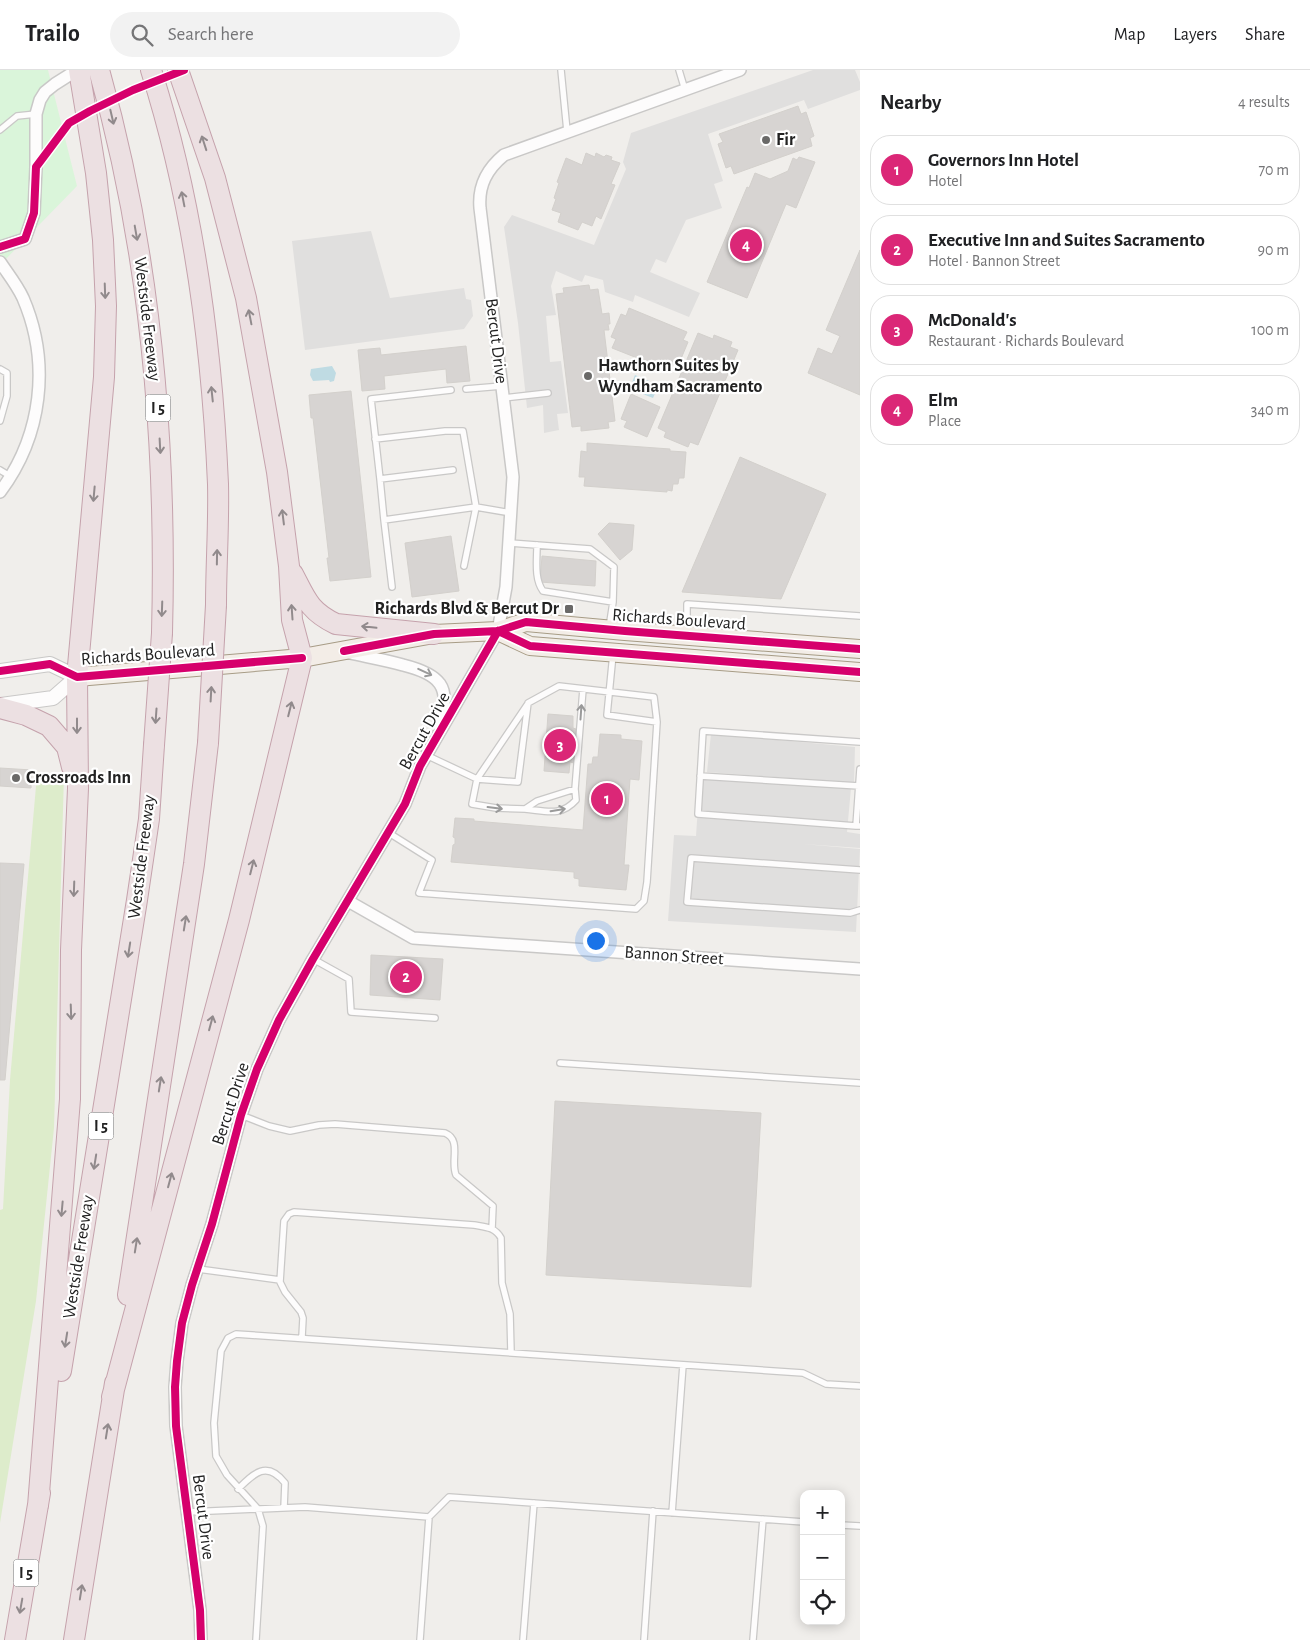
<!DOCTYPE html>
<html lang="en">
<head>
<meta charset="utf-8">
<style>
	:root { --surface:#fff; --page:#f2f2f2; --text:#202124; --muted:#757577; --line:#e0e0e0; --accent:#db2777 }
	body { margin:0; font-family:"Alegreya Sans",sans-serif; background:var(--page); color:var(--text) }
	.controls { position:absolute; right:15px; bottom:15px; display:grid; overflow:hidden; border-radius:10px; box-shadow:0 2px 12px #0003 }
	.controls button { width:45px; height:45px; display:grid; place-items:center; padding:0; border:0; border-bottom:1px solid var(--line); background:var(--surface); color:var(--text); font:25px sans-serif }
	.you { position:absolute; left:595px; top:870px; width:18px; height:18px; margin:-12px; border:4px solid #fff; border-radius:50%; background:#1a73e8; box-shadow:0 0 0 8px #1a73e833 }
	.badge { display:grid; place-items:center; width:32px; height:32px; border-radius:50%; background:var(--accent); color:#fff; font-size:16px; font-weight:700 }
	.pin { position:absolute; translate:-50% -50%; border:2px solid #fff; box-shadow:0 1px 5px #0006 }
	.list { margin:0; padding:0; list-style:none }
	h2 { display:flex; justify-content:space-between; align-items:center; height:65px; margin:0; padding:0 20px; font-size:21px }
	h2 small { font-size:16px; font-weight:400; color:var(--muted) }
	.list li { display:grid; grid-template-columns:32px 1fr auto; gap:15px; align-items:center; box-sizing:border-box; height:70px; margin:0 10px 10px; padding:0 10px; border:1px solid var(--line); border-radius:20px }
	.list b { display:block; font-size:19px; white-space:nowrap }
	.list p { margin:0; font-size:16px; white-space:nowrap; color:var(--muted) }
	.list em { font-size:16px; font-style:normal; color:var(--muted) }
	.icon { flex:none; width:28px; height:28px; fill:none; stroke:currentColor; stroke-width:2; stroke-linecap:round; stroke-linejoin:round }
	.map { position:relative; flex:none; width:860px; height:1570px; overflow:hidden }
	header { display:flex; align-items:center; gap:30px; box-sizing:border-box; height:70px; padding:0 25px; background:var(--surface); border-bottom:1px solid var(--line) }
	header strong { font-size:24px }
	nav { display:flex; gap:28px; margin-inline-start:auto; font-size:18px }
	.search { width:350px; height:45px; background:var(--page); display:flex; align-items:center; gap:12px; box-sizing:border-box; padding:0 18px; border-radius:28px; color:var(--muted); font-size:19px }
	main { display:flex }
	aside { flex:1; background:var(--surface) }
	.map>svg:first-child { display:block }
	.grass { fill:#ddeccb }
	.park { fill:#daf5da }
	.parking { fill:#e0dfde }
	.water { fill:#bfdbe3 }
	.building { fill:#d7d4d2; stroke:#d3d0cc }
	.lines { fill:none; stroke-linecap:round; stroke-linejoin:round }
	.service-casing { stroke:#c9c8c7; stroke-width:8 }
	.minor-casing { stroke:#c9c8c7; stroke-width:14 }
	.tertiary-casing { stroke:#c9c8c7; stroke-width:16 }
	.primary-casing { stroke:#a79c86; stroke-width:20 }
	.motorway-casing { stroke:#c5a2ac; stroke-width:22 }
	.service { stroke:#fdfcfc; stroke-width:5.5 }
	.minor { stroke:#fdfcfc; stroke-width:11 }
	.tertiary { stroke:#fdfcfc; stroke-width:14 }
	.primary { stroke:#f3ede7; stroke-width:18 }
	.motorway { stroke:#ece0e2; stroke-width:20 }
	.motorway-bridge-casing { stroke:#c5a2ac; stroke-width:22; stroke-linecap:butt }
	.motorway-bridge { stroke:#ece0e2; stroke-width:20 }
	.cycleway-casing { stroke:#fff; stroke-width:11 }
	.cycleway { stroke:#d6006c; stroke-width:8 }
	.oneway { stroke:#918a8c }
	.oneway2 { stroke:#9a9a9a }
	.poi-dot { fill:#6a6968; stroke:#fff; stroke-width:2 }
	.labels { text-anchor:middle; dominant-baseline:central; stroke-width:4.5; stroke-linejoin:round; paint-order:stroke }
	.shield { fill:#fff; stroke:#646464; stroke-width:1 }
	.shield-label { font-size:16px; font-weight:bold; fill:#222 }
	.poi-label { font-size:18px; font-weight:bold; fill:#222; stroke:#fff; text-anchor:start }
	.street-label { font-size:18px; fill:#222; stroke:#fff }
</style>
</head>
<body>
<header>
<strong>Trailo</strong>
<div class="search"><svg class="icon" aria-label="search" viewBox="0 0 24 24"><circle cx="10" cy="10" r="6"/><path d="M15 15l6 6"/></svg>Search here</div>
<nav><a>Map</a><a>Layers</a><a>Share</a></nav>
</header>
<main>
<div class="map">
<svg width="860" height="1570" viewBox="0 0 860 1570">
	<rect width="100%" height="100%" fill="#f0eeeb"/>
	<!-- grass -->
	<path class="grass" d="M37 705H64L54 1058 36 1231 0 1453V1140L3 1139 10 1010Z"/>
	<!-- park -->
	<path class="park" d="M0 0H48L77 116 0 195Z"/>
	<!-- parking -->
	<path class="parking" d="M813 0H855L860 12V20L808 39 804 30 708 64 723 111 714 114 722 138 686 150 666 193 656 189 650 202 700 223 689 247 635 225 633 232 605 222 603 210 585 205 582 212 556 201 551 216 556 245 546 246 550 292 561 291 568 343 557 344 559 360 544 363 543 335 527 338 518 253 504 157 512 145 594 175 626 99 623 92 631 63Z
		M371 161 390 228 464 218 466 229 471 230 473 246 464 259 305 280 292 171Z
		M711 664 855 677 854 713 707 702Z
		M700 706 851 718 847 762 860 764V778L803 774 860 779 856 862 668 851 674 765 696 766Z"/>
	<!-- water -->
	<path class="water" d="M332 296 336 303 334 311 330 312 329 310 313 311 310 305 311 299Z
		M635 305 649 311 650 316 657 319 653 328 640 323 638 318 631 315Z"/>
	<!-- building -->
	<path class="building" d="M798 36 801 44 806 42 814 66 810 68 812 76 734 104 731 96 726 98 718 74 723 72 719 64Z
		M586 83 595 87 596 83 604 87 606 85 612 87 611 90 620 93 611 114 615 115 601 149 596 146 592 156 582 152 578 160 558 152 561 143 552 140 556 129 554 128 559 113 557 112 566 88 582 95Z
		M799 87 815 92 796 138 786 134 747 228 707 212 747 117 749 118 755 103 770 109 788 101 793 88 797 90Z
		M860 180V325L808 303 818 278 832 284 840 266 826 260Z
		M589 215 590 220 598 219 602 244 609 243 610 254H608L609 260H604L615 351 608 352 609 358 581 361V356L572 357 556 224 564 223 563 218Z
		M629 238 687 262 683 270 688 272 678 296 673 294 670 301 612 278 616 269 611 267 621 244 626 246Z
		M698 263 713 269 714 265 732 272 730 277 738 280 698 375 690 372 688 377 664 367 666 362 658 358Z
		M466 276 470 311 447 313 446 299 384 306 385 319 362 321 358 280 380 278 381 285Z
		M351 321 371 507 330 511 327 488H329L313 348H311L309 325Z
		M631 324 660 337 647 367 624 357 627 351 621 349Z
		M587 373 670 379V381L686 382 684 408H679L678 414H673L672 421 667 420V422L584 416 585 407H579L581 381 587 382Z
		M740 387 826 424 781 529 682 522Z
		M609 453 634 455 632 480 620 490 598 464Z
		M451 466 459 521 412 527 405 473Z
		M542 486 596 491 595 516 540 512Z
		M548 644 573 646V658L576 659 574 693 570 692 569 703 544 701Z
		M600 664 621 665V669L642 671 639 710 630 709 624 795H629L626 820 579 816V809L574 808V802L451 792 453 775 455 774V768L453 767 455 748 474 749V751L583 760 588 694H592L593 687H598Z
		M0 698 32 700 31 718 0 716Z
		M0 793 24 794 5 1010H0Z
		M371 885 443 889 440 930 370 925Z
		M555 1031 761 1043 751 1217 546 1205Z"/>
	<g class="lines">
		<!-- service casing -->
		<g class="service-casing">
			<path id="service" d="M561 0 567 61
				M679 0 685 20
				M0 60 17 46 36 44
				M0 299 7 303V326L0 351
				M466 319 502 316
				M504 328 548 323
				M375 369 445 361H463L476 437 511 443
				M0 400 10 406
				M453 400 380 409 384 450 476 437 464 496
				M380 409 371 329 451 320
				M384 450 392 517
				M510 473 590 479 614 497 613 532 609 558
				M537 475C537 490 534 509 543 521L613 532
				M687 564V534L860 546
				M613 584 607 645 657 652
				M527 635 477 709 472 734 496 738 525 739 537 731 575 719 583 619
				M700 706 859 716
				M525 739C546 741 561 747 576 730L575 719
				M856 756 698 744 703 661 860 672
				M860 756H856L860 699
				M389 763 432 790 419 823 636 839 644 831 647 812 657 652 654 627 559 616 528 633 518 712 477 709 426 685
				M860 800 691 788 687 832 850 843 860 840
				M313 889 349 909 351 942 435 948
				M560 993 860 1013
				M241 1045 269 1056 290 1061 319 1055 335 1054 445 1063C462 1070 450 1091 456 1105L493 1136 492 1159
				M198 1199 280 1210
				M302 1267 303 1248 301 1242 285 1222 280 1212 284 1151 289 1144 294 1142 474 1155C485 1157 495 1157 501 1168L502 1213 510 1244 511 1282
				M238 1419C254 1403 267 1390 285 1413L284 1438
				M187 1442 305 1437 429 1447 449 1427 804 1452
				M672 1443 683 1295
				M841 1455 860 1456
				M256 1570 263 1456 258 1439 227 1405 216 1386 214 1353 221 1281 228 1268 236 1264 803 1303 826 1314 860 1316
				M420 1570 429 1447
				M523 1570 534 1433
				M644 1570 653 1441
				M753 1570 763 1449"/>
		</g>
		<!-- minor casing -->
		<g class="minor-casing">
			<path id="minor" d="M0 177 25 169 34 143 36 97V44L40 30 45 22 55 14 77 0
				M0 192C8 204 17 215 23 228 51 293 42 366 0 422
				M350 583C368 587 386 590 403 595 439 604 453 616 439 655
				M348 831 413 868 860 899
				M201 1570 200 1540 176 1356 175 1317 177 1291 182 1253 192 1215 212 1154 241 1045 257 999 279 950 313 889 405 734 420 696 498 561 506 517 513 407 480 138C478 115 487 99 504 85L740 0"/>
		</g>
		<!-- tertiary casing -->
		<g class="tertiary-casing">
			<path id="tertiary" d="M0 601 50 594 77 607 53 628 1 635"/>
		</g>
		<!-- primary casing -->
		<g class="primary-casing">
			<path id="primary" d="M498 561 530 576 860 602
				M77 607 302 588 434 564 498 561 526 552 625 561 860 579"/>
		</g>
		<!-- motorway casing -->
		<g class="motorway-casing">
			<path id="motorway" d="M99 0C151 183 167 373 162 563
				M151 0C193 132 212 276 218 414 219 454 216 495 216 535
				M293 504C306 529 309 541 336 554L434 564
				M0 638 26 645 49 656 67 677 72 697
				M128 1225 194 794 208 673
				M61 1301 137 830 149 749 154 675
				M112 1327 239 850 302 588 292 550 289 496 277 402 246 228 215 108 178 0
				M38 1436 70 1029 71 880 78 718 77 607 104 307 106 236 103 170 96 103 79 0
				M15 1570 40 1423
				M74 1570 115 1313"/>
		</g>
		<!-- service -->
		<use href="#service" class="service"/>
		<!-- minor -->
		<use href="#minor" class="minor"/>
		<!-- tertiary -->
		<use href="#tertiary" class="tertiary"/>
		<!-- primary -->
		<use href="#primary" class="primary"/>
		<!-- motorway -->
		<use href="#motorway" class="motorway"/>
		<!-- motorway-bridge casing -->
		<g class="motorway-bridge-casing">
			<path id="motorway-bridge" d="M208 673 216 535
				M154 675 162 563"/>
		</g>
		<!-- motorway-bridge -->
		<use href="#motorway-bridge" class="motorway-bridge"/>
		<!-- cycleway casing -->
		<g class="cycleway-casing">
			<path id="cycleway" d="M0 177 25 169 34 143 36 97 69 53 90 41 133 20 184 0
				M498 561 530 576 860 602
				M344 581 434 564 498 561 526 552 625 561 860 579
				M0 601 50 594 77 607 302 588
				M201 1570 200 1540 176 1356 175 1317 177 1291 182 1253 192 1215 212 1154 241 1045 257 999 279 950 313 889 405 734 420 696 498 561"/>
		</g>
		<!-- cycleway -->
		<use href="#cycleway" class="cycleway"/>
	</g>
	<!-- one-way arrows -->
	<defs><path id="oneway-shaft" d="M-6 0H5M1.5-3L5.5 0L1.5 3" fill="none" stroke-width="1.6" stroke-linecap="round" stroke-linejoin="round" transform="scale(1.25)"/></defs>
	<g class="oneway">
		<use href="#oneway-shaft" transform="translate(112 47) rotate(77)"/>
		<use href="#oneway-shaft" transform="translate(204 73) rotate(-108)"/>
		<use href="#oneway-shaft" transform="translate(183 129) rotate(-101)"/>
		<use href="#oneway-shaft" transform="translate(136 163) rotate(80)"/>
		<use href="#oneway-shaft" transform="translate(105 221) rotate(88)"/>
		<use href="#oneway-shaft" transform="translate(250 247) rotate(-101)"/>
		<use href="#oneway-shaft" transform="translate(212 324) rotate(-96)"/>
		<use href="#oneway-shaft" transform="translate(160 376) rotate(87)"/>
		<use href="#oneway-shaft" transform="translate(94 424) rotate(95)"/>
		<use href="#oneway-shaft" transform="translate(283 447) rotate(-97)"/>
		<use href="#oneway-shaft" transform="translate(217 487) rotate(-89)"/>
		<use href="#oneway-shaft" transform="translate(162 539) rotate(92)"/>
		<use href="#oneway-shaft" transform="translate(292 542) rotate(-94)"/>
		<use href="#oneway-shaft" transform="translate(369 557) rotate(-174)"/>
		<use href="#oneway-shaft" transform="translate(211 624) rotate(-87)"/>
		<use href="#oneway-shaft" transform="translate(290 639) rotate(-76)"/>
		<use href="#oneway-shaft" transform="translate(156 646) rotate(94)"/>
		<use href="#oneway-shaft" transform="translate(77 656) rotate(90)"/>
		<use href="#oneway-shaft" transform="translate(252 797) rotate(-76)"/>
		<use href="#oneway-shaft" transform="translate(74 819) rotate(92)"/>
		<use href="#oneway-shaft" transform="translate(185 853) rotate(-81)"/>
		<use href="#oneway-shaft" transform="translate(129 880) rotate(99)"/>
		<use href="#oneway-shaft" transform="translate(71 942) rotate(88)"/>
		<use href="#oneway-shaft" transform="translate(211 953) rotate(-75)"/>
		<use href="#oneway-shaft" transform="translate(160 1014) rotate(-81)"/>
		<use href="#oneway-shaft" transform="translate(95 1092) rotate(99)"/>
		<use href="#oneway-shaft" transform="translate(170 1110) rotate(-75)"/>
		<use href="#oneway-shaft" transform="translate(62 1139) rotate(95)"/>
		<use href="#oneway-shaft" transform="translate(136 1175) rotate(-81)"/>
		<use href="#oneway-shaft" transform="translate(66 1270) rotate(99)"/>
		<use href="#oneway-shaft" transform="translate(107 1361) rotate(-81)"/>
		<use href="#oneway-shaft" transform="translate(81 1522) rotate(-81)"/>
		<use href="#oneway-shaft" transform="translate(21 1536) rotate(100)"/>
	</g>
	<g class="oneway2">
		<use href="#oneway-shaft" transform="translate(425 602) rotate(25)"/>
		<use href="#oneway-shaft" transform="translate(581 642) rotate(-86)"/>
		<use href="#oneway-shaft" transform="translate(495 738) rotate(7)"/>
		<use href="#oneway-shaft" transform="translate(558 740) rotate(-9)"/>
	</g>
	<!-- markers -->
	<g class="poi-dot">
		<circle cx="766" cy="70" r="5"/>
		<circle cx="588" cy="306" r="5"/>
		<rect x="564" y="534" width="10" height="10" rx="2.5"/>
		<circle cx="16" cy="708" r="5"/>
	</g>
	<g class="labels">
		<!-- shield labels -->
		<g class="shield">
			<rect x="145.5" y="324.5" width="25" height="27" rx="4"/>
			<rect x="88.5" y="1042.5" width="25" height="27" rx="4"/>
			<rect x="13.5" y="1489.5" width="25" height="27" rx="4"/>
		</g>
		<g class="shield-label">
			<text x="158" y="338">I 5</text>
			<text x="101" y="1056">I 5</text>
			<text x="26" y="1503">I 5</text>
		</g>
		<!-- poi labels -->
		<g class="poi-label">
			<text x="776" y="70">Fir</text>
			<text x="598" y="296">Hawthorn Suites by<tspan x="598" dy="21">Wyndham Sacramento</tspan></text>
			<text x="559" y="539" text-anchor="end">Richards Blvd &amp; Bercut Dr</text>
			<text x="26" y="708">Crossroads Inn</text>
		</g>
		<!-- street labels -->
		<g class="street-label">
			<text transform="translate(147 249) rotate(83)">Westside Freeway</text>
			<text transform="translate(496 271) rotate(83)">Bercut Drive</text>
			<text transform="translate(679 550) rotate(4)">Richards Boulevard</text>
			<text transform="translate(148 585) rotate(-4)">Richards Boulevard</text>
			<text transform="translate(425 661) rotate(-61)">Bercut Drive</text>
			<text transform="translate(142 787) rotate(-83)">Westside Freeway</text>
			<text transform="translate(674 886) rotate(4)">Bannon Street</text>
			<text transform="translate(231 1034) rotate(-72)">Bercut Drive</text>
			<text transform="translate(79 1187) rotate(-81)">Westside Freeway</text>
			<text transform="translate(203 1447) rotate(83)">Bercut Drive</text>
		</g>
	</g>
</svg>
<div class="controls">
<button>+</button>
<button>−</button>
<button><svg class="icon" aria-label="locate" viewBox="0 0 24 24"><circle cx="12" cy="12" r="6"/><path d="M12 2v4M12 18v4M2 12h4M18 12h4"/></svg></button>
</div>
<div class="you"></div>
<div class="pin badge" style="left:607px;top:729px">1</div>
<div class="pin badge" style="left:406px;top:907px">2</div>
<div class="pin badge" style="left:560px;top:675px">3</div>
<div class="pin badge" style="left:746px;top:175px">4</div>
</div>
<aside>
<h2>Nearby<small>4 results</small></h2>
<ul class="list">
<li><span class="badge">1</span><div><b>Governors Inn Hotel</b><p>Hotel</p></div><em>70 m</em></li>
<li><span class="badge">2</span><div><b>Executive Inn and Suites Sacramento</b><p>Hotel · Bannon Street</p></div><em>90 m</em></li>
<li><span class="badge">3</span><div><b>McDonald's</b><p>Restaurant · Richards Boulevard</p></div><em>100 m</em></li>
<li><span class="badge">4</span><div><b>Elm</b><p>Place</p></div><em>340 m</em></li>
</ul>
</aside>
</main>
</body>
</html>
